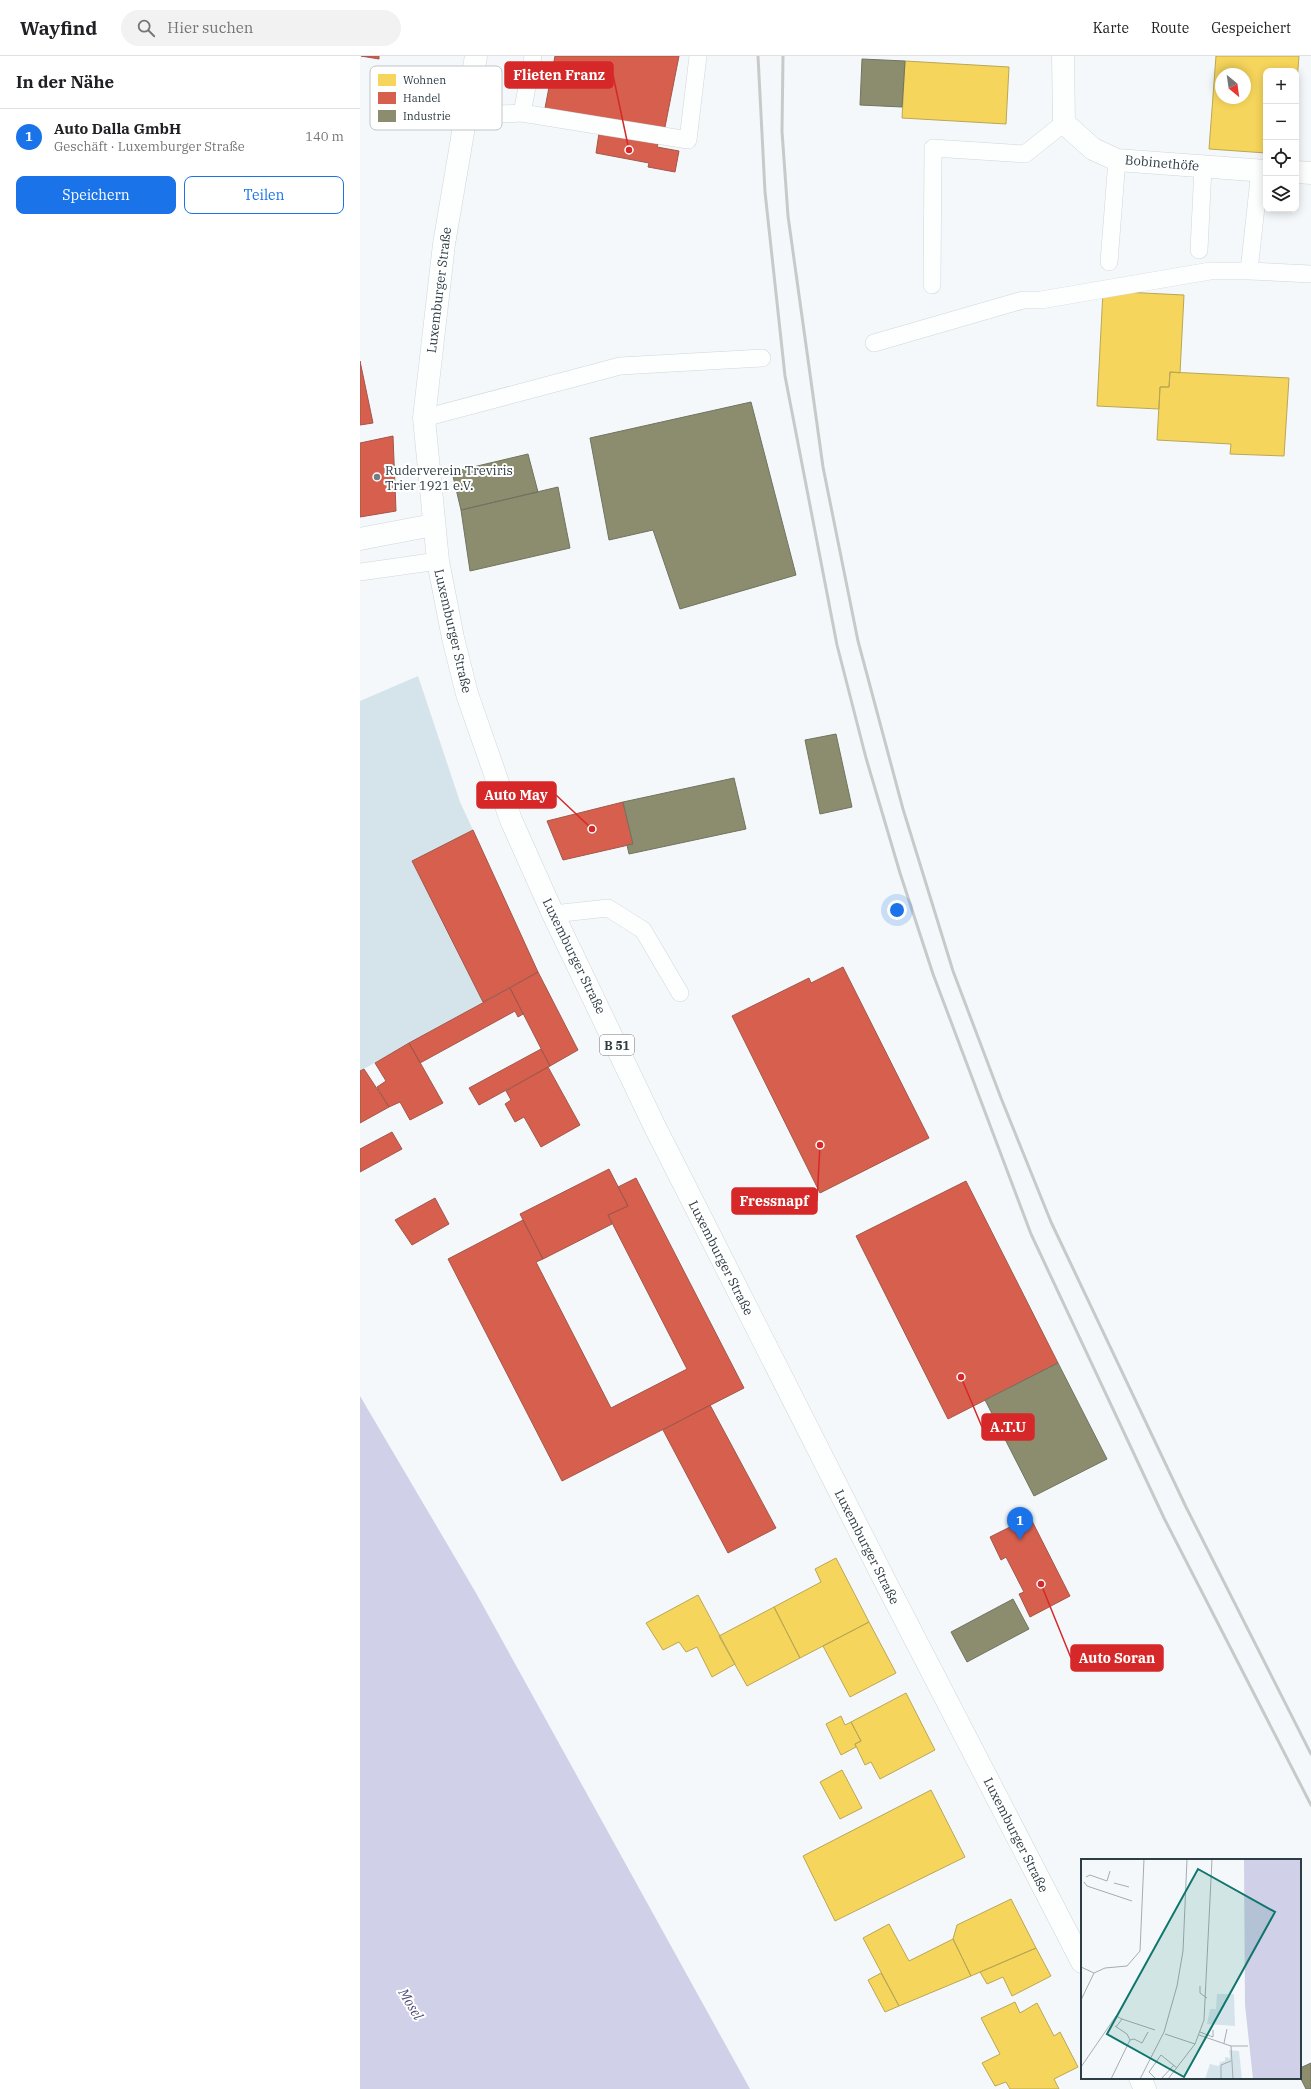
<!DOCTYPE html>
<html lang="de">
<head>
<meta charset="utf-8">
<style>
	:root { --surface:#fff; --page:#f2f2f2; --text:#202124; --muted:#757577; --line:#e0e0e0; --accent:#1a73e8 }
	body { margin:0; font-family:"IBM Plex Serif",serif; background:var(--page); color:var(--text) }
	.controls { position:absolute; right:12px; top:12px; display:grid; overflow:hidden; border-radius:8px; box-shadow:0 2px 10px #0003 }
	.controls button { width:36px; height:36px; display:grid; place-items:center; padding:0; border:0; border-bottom:1px solid var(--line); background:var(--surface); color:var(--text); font:20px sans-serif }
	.compass { position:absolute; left:855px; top:12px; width:36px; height:36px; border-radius:50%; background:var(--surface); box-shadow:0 2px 10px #0003; rotate:151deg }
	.you { position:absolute; left:537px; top:854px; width:14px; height:14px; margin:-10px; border:3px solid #fff; border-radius:50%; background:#1a73e8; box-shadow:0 0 0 6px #1a73e833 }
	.badge { display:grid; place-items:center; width:26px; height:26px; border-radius:50%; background:var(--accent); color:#fff; font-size:13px; font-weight:700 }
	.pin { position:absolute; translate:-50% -33px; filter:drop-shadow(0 1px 2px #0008) }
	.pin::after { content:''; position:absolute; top:21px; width:14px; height:12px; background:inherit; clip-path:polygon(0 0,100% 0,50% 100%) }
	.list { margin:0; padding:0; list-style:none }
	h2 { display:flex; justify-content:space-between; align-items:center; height:52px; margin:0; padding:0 16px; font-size:17px }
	h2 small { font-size:13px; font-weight:400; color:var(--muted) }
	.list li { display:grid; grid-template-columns:26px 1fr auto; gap:12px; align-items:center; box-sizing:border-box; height:56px; padding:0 16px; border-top:1px solid var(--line) }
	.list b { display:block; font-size:15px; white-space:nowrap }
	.list p { margin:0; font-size:13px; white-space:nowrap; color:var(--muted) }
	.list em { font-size:13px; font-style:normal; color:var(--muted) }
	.actions { display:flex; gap:8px; padding:12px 16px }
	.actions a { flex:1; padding:9px 0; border:1px solid var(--accent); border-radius:8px; text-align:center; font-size:14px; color:var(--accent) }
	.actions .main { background:var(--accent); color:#fff }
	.icon { flex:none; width:22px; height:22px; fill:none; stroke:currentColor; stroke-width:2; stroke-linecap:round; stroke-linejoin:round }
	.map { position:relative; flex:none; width:951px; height:2033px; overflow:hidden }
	header { display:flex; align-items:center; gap:24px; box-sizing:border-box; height:56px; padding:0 20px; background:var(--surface); border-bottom:1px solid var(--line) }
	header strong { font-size:19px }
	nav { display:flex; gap:22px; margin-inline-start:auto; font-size:14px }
	.search { width:280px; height:36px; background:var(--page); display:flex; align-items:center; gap:10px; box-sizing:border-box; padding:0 14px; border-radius:22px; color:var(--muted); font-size:15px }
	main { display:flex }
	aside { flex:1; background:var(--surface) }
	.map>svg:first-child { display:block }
	.green { fill:#d5e4eb }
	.water { fill:#d0d0e8 }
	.homes { fill:#f6d55c; stroke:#baa755; fill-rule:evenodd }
	.shops { fill:#d6604d; stroke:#a3564a }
	.industry { fill:#8c8c6e; stroke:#707461 }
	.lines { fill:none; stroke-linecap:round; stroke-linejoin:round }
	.service-casing { stroke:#ced7db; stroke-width:18 }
	.minor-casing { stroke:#ced7db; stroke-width:23 }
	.primary-casing { stroke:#ced7db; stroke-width:23 }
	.service { stroke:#fdfefe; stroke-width:17 }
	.minor { stroke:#fdfefe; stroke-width:22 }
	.primary { stroke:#fdfefe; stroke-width:22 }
	.rail { stroke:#c8caca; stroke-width:3 }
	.poi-dot { fill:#737e84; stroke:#fff; stroke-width:1.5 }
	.labels { text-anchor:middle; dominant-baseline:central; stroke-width:4; stroke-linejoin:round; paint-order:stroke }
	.shield { fill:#fff; stroke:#6c777c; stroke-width:1 }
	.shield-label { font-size:12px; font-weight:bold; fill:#2d3d44 }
	.street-label { font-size:13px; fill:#2d3d44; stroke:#fff }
	.poi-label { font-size:13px; fill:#2d3d44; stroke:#fff; text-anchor:start }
	.water-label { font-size:14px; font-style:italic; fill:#4b4675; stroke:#fff }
	.inset-road { fill:none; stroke:#a4adb1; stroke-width:1 }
	.view { fill:#0f766e; fill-opacity:0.15; stroke:#0f766e; stroke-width:2 }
	.inset-edge { fill:none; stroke:#2d3d44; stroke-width:2 }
	.key { fill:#fff; stroke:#c0c5c7; stroke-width:1 }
	.key-label { font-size:11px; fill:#2d3d44 }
	.leader { fill:none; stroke:#d62828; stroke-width:1.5 }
	.callout-dot { fill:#d62828; stroke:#fff; stroke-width:1.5 }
	.callout { fill:#d62828; stroke:#d62828; stroke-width:1.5 }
	.callout-label { font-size:14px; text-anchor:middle; font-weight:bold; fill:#fff }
</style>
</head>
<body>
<header>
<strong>Wayfind</strong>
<div class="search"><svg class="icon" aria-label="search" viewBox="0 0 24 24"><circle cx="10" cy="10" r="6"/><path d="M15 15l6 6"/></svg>Hier suchen</div>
<nav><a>Karte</a><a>Route</a><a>Gespeichert</a></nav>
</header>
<main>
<aside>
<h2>In der Nähe<small></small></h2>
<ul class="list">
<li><span class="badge">1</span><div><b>Auto Dalla GmbH</b><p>Geschäft · Luxemburger Straße</p></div><em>140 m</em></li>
</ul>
<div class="actions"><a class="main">Speichern</a><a>Teilen</a></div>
</aside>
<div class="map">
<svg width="951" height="2033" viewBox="0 0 951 2033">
	<rect width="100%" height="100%" fill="#f4f8fa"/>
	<!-- green -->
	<path class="green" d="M58 620 100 746 113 774 52 805 123 946 0 1015V645Z"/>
	<!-- water -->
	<path class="water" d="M0 1340 116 1537 390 2033H0Z"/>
	<!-- homes -->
	<path class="homes" d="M856 0H939L936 38V15H906V97L849 93ZM861 18H885V42H861Z
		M545 5 649 11 646 68 542 62Z
		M743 235 824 239 820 317 810 316 809 331H800L799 353 737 350Z
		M810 316 929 322 924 400 870 398 871 388 797 384 800 331H809Z
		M476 1502 509 1566 440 1602 414 1551 461 1526 455 1513Z
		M338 1539 375 1608 352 1621 337 1591 326 1596 319 1586 303 1594 286 1567Z
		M414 1551 440 1602 387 1630 359 1580Z
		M509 1566 536 1617 490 1641 463 1590Z
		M546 1637 575 1694 520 1723 511 1706 505 1709 495 1688 501 1685 491 1666Z
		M481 1660 485 1669 491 1666 501 1685 495 1688 496 1691 481 1699 466 1668Z
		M482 1714 502 1752 480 1763 460 1726Z
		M571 1734 605 1801 475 1865 443 1800Z
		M651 1843 676 1892 611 1920 593 1883 597 1869Z
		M529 1868 549 1905 593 1883 611 1920 539 1950 503 1882Z
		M676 1892 691 1920 652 1940 643 1921 627 1928 620 1916Z
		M521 1917 539 1950 525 1956 508 1924Z
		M655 1946 660 1957 677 1947 694 1980 700 1976 718 2011 694 2023 699 2033H650L646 2026 635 2030 622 2007 640 1998 621 1962Z"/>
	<!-- shops -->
	<path class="shops" d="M1 0H19V3Z
		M195 0H319L304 76 185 52Z
		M239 77 298 88 297 91 319 95 315 116 288 111 289 107 236 97Z
		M0 305 13 367 0 369Z
		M33 380 36 455 0 461V387Z
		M263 746 273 788 203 804 187 765Z
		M113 774 178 916 123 946 52 805Z
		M483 911 569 1082 460 1137 372 960 449 922 451 927Z
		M178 916 218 994 190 1010 150 932Z
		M150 932 163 958 158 961 155 955 60 1007 49 987Z
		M49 987 83 1047 50 1064 40 1046 29 1051 17 1031 26 1025 15 1007Z
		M181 993 190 1010 119 1049 109 1032Z
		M188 1011 220 1069 181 1091 164 1061 155 1066 145 1048 151 1044 146 1035Z
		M4 1013 29 1051 0 1067V1015Z
		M32 1076 42 1093 0 1116V1093Z
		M249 1113 268 1150 248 1159 252 1168 183 1203 160 1158Z
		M276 1122 384 1332 202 1425 88 1203 163 1164 183 1203 176 1206 251 1352 327 1313 248 1159 268 1150 258 1131Z
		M606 1125 698 1307 588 1363 496 1180Z
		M75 1142 89 1168 52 1189 35 1164Z
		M350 1349 416 1472 368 1497 303 1374Z
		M670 1461 710 1540 670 1561 659 1538 664 1536 646 1501 641 1504 630 1481Z"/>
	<!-- industry -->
	<path class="industry" d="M502 3 545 5 542 51 500 49Z
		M391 346 436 519 320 553 293 474 249 484 230 382Z
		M168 398 178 436 101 454 92 416Z
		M198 431 210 492 110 515 101 454Z
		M476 678 492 751 460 758 445 684Z
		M374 722 386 773 269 798 267 789 273 788 263 746Z
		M698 1307 747 1403 674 1440 625 1344Z
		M653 1543 669 1573 607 1606 591 1576Z
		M951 2007V2033H946L940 2021V2012Z"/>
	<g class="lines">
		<!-- service casing -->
		<g class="service-casing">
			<path id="service" d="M108 47 140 58 162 57 328 84 338 0
				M162 57 173 0
				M900 114 889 215 951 218
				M839 194 843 111
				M749 206 757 104
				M572 229 573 92 665 98 704 67
				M514 287 663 244H681L850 215H889
				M64 362 260 310 402 302
				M0 516 78 505
				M193 858 248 852 283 874 320 937"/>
		</g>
		<!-- minor casing -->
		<g class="minor-casing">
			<path id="minor" d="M703 0 704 67 733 93 757 104 906 115
				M936 116 951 117
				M0 483 73 469"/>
		</g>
		<!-- primary casing -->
		<g class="primary-casing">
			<path id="primary" d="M116 0 84 188 64 362 78 505 93 582 107 638 151 764 193 858 295 1071 525 1525 722 1906
				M780 2022 785 2033"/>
		</g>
		<!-- service -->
		<use href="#service" class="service"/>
		<!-- minor -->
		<use href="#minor" class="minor"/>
		<!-- primary -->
		<use href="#primary" class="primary"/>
		<!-- rail -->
		<path class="rail" d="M398 0 405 136 425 320 477 589 506 702 540 817 573 918 671 1178 804 1462 951 1749
			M423 0 422 75 428 160 463 411 498 585 543 753 593 915 641 1042 691 1166 826 1451 951 1698"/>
	</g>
	<!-- markers -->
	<circle class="poi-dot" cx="17" cy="421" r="4"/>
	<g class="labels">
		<!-- shield labels -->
		<rect class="shield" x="240" y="979" width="34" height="20" rx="3"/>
		<g class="shield-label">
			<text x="257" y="989">B 51</text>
		</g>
		<!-- street labels -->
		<g class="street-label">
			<text transform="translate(802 107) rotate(5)">Bobinethöfe</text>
			<text transform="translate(79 234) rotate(-83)">Luxemburger Straße</text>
			<text transform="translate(93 575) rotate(77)">Luxemburger Straße</text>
			<text transform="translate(214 900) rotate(64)">Luxemburger Straße</text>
			<text transform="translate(361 1202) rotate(63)">Luxemburger Straße</text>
			<text transform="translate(507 1491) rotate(63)">Luxemburger Straße</text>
			<text transform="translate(656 1779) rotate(63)">Luxemburger Straße</text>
		</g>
		<!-- poi labels -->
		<g class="poi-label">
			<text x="25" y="414">Ruderverein Treviris<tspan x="25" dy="15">Trier 1921 e.V.</tspan></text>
		</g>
		<!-- water labels -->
		<g class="water-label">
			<text transform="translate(51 1948) rotate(59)">Mosel</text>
		</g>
	</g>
	<!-- overview -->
	<g transform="translate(721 1803)">
		<rect width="220" height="220" fill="#f4f8fa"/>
		<path d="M136 135H153L154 167 126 165 129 150H135ZM148 191 158 192 161 220H124L129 205 138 207 139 203 144 202V198L149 199Z" fill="#d5e4eb"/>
		<path d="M163 0H220V220H172L164 146Z" fill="#d0d0e8"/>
		<path class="inset-road" d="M5 18 9 16 26 22 29 12M3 23 6 27 51 42M33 24 48 28M0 108 13 114M119 127V134L126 139M0 141 13 114 24 109 46 107 59 92 63 0M41 160 74 171M119 173 132 178V171M84 175 114 185M118 176 150 187H167M49 181 53 180 61 184 67 173M143 184 146 170M150 187 152 220M0 208 35 157 41 160 35 168M30 220 49 181 46 175 34 167M59 220 83 173 96 127 102 92 106 0M75 220 68 213 80 196 96 209M80 220 93 206M87 220 114 185 123 161 131 0M140 220V206L150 202"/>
		<path class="view" d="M117 10 194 53 103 218 26 175Z"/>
		<rect width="220" height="220" class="inset-edge"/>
	</g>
	<!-- legend -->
	<rect x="10" y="10" width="132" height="64" rx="6" class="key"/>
	<rect x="18" y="18" width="18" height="12" fill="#f6d55c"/>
	<rect x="18" y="36" width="18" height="12" fill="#d6604d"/>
	<rect x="18" y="54" width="18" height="12" fill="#8c8c6e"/>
	<g class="key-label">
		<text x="43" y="28">Wohnen</text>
		<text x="43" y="46">Handel</text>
		<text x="43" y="64">Industrie</text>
	</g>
	<!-- callouts -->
	<path class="leader" d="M269 94L253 19M232 773L196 739M460 1089L457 1145M601 1321L622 1371M681 1528L711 1602"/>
	<g class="callout-dot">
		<circle cx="269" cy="94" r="4"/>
		<circle cx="232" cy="773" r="4"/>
		<circle cx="460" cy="1089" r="4"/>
		<circle cx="601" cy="1321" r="4"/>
		<circle cx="681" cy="1528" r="4"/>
	</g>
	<g class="callout">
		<rect x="145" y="6" width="108" height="26" rx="4"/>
		<rect x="117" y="726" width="79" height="26" rx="4"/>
		<rect x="372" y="1132" width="85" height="26" rx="4"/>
		<rect x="622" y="1358" width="52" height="26" rx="4"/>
		<rect x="711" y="1589" width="92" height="26" rx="4"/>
	</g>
	<g class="callout-label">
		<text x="199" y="24">Flieten Franz</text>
		<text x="156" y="744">Auto May</text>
		<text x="414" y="1150">Fressnapf</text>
		<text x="648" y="1376">A.T.U</text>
		<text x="757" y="1607">Auto Soran</text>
	</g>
</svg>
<div class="controls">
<button>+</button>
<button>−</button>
<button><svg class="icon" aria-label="locate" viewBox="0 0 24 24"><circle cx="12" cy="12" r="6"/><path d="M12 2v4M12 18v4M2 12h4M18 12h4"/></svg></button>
<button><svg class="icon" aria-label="layers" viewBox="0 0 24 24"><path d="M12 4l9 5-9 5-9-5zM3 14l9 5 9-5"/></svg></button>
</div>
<svg class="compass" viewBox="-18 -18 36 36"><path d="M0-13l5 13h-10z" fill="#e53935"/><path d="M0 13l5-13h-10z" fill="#757577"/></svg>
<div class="you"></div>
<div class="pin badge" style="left:660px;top:1484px">1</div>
</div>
</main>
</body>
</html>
